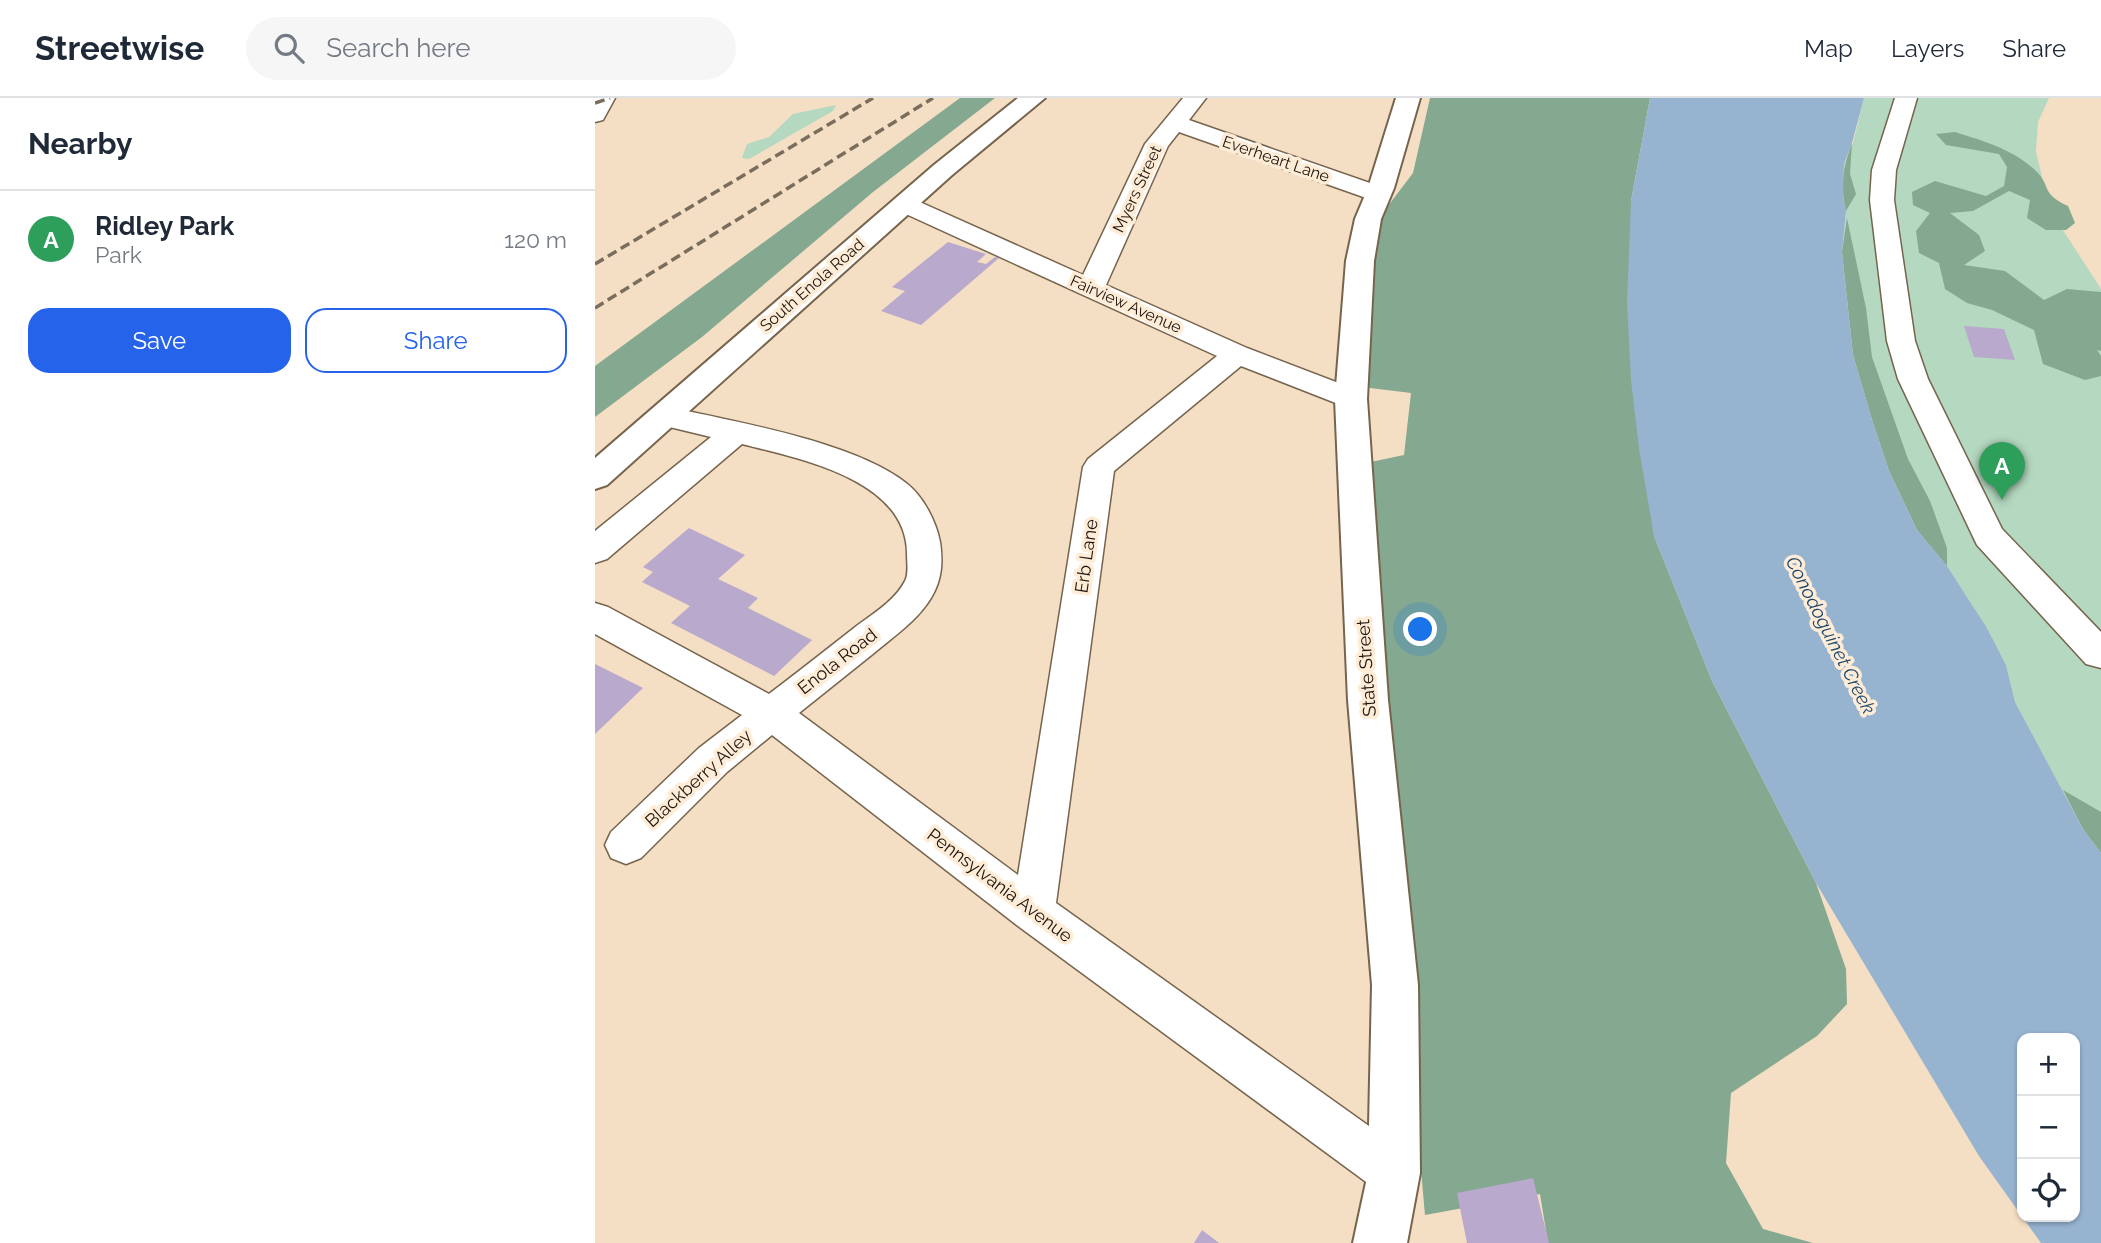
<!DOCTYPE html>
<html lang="en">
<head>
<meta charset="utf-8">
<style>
	:root { --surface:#fff; --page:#f6f6f7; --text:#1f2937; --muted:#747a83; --line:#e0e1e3; --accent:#2563eb }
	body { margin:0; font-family:Raleway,sans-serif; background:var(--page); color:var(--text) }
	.controls { position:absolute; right:21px; bottom:21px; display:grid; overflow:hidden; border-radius:14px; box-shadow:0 2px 5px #0004 }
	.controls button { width:63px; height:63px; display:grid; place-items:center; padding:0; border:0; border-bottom:2px solid var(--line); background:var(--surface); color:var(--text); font:35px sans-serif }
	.you { position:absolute; left:826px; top:532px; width:24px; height:24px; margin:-18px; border:5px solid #fff; border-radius:50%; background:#1a73e8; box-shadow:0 0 0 10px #1a73e833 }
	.badge { display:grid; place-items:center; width:46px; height:46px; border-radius:50%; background:var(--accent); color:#fff; font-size:23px; font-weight:700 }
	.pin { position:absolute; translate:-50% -58px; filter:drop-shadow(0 2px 4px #0008) }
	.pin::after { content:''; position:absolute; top:37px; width:24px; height:21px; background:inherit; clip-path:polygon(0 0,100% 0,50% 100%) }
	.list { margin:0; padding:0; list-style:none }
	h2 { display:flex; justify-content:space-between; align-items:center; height:91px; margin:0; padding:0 28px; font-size:30px }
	h2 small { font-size:23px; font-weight:400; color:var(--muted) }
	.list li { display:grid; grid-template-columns:46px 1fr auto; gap:21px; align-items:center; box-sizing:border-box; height:98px; padding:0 28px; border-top:2px solid var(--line) }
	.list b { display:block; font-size:26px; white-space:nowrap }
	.list p { margin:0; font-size:23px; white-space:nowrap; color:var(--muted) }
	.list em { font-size:23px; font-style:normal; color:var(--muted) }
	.actions { display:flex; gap:14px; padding:21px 28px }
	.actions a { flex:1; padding:16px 0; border:2px solid var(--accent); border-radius:21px; text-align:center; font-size:24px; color:var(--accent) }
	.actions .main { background:var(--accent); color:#fff }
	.icon { flex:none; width:38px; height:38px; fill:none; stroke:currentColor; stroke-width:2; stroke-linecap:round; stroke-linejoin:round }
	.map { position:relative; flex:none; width:1506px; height:1145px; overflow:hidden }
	header { display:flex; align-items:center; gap:42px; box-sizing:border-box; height:98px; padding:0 35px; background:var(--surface); border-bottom:2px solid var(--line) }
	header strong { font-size:33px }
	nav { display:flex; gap:38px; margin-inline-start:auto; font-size:24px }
	.search { width:490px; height:63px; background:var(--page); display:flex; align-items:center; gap:18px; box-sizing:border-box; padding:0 24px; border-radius:38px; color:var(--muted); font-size:26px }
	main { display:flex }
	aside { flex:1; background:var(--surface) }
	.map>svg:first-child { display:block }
	.green { fill:#b5d8c0 }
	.forest { fill:#84a890 }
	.water { fill:#96b3d0; fill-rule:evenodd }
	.building { fill:#b8a9cd }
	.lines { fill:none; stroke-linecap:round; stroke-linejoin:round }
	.minor-casing { stroke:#77644d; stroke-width:3 }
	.major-casing { stroke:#77644d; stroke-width:4 }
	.minor { fill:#fff; fill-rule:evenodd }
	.major { fill:#fff; fill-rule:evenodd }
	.rail { stroke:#7b6d5c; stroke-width:3.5; stroke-dasharray:10 5; stroke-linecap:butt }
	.labels { text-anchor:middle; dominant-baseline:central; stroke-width:7; stroke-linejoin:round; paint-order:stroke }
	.far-street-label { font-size:16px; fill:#1d150c; stroke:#feecd7 }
	.street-label { font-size:18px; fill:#1d150c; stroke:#feecd7 }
	.water-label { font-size:19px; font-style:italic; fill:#1a466e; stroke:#feecd7 }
</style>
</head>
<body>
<header>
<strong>Streetwise</strong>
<div class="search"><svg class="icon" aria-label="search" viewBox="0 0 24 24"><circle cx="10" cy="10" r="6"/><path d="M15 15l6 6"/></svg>Search here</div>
<nav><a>Map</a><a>Layers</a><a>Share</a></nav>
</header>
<main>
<aside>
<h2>Nearby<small></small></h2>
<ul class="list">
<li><span class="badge" style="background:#2e9e5b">A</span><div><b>Ridley Park</b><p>Park</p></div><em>120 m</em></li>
</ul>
<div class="actions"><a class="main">Save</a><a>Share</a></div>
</aside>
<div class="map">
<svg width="1506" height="1145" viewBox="0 0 1506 1145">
	<rect width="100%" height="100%" fill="#f4dec4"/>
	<!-- green -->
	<path class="green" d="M1269 0H1454L1443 24 1441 54 1455 112 1506 191V755L1488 731 1420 604 1411 567 1392 530 1352 468 1322 432 1253 205 1247 154 1251 113 1248 99 1249 66 1258 45Z
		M241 7 238 13 154 61 147 60 152 46 174 39 198 16Z"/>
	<!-- forest -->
	<path class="forest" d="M365 0H400L278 94 107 239 0 319V268Z
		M835 0H1055L1036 103 1059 438 1117 583 1221 785 1251 871 1252 906 1222 938 1136 995 1131 1065 1168 1131 1218 1145H953L945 1096 830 1117 790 669 771 365 809 357 816 295 767 289 783 121 818 75Z
		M1360 34C1388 43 1418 51 1441 73 1457 89 1445 95 1473 108L1480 125 1471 132H1451L1432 120 1435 102 1414 93 1378 113 1355 115 1384 137 1390 153 1369 167 1410 173 1449 202 1472 191 1506 194V253L1502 252 1506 258V278L1490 282 1448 266 1439 232 1397 212 1372 205 1350 191 1344 165 1324 155 1321 133 1335 115 1318 107 1317 94 1340 83 1391 98 1409 88 1412 69 1404 56 1351 47 1341 36Z
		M1257 45 1255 76 1261 96 1251 113C1245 88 1248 69 1257 45Z
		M1252 120 1271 210 1277 259 1313 361 1335 403 1352 450V468L1322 432 1294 373 1277 322 1258 257 1247 154Z
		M1468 692 1506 714V755L1488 731Z"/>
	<!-- water -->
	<path class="water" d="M1055 0H1269L1257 45 1249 66 1248 99 1251 113 1247 154 1258 257 1277 322 1294 373 1322 432 1352 468 1392 530 1411 567 1420 604 1488 731 1506 755V1145H1446L1384 1058 1221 785 1117 583 1059 438 1044 351 1036 282 1032 205 1036 103ZM1427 940H1480V1119H1427Z"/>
	<!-- building -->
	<path class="building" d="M353 144 391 156 382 164 391 166 400 159 404 160 326 227 286 213 310 193 297 189Z
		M1369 228 1409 231 1420 262 1379 259Z
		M94 430 150 457 123 481 163 500 153 510 217 542 179 578 76 525 95 508 47 484 58 474 48 469Z
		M0 566 48 590 0 636Z
		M938 1080 954 1145H872L862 1095Z
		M607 1132 624 1145H599Z"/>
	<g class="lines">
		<!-- minor casing -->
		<g class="minor-casing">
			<path id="minor" d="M0 0H20L8 22 0 24Z
				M588 0H611L594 22 792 91 795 96 792 101 783 103 774 101 584 34 573 48 511 187 652 250 767 294 771 301 767 308 756 311 646 268 519 373 461 805 816 1058 824 1075 816 1092 799 1100 782 1092 423 828 177 637 132 674 46 760 31 766 16 760 10 747 16 734 104 650 147 617 0 536V505L13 509 174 596C203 574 231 552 259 530 276 517 300 503 310 483 314 476 312 465 312 456 312 381 205 361 147 346L12 461 0 465V433L116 339 58 325 54 318 58 311 69 308C136 323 257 343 311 385 328 398 341 423 345 444 348 464 347 482 336 500 322 523 299 538 279 555 254 575 229 595 204 615L423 777 488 369 493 361 622 258 300 111 296 106 300 101 309 98 318 101 488 177 550 46Z
				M1300 0H1322L1301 72 1299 102 1320 243 1333 281 1407 431 1506 534V570L1491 566 1382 447 1303 281 1292 243 1275 102 1277 72Z"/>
		</g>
		<!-- major casing -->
		<g class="major-casing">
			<path id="major" d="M423 0H450L357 77 12 387 0 391V360L339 67Z
				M801 0H825L799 90 786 121 779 163 772 301 793 602 823 887 825 1075 812 1145H758L773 1075 777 887 753 602 740 301 751 163 760 121 773 90Z"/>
		</g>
		<!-- minor -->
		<use href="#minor" class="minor"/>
		<!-- major -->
		<use href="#major" class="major"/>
		<!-- rail -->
		<path class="rail" d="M0 5 15 0
			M0 166 278 0
			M0 210 338 0"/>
	</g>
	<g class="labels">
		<!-- far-street labels -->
		<g class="far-street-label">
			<text transform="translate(681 61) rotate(19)">Everheart Lane</text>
			<text transform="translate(542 91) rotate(-65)">Myers Street</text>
			<text transform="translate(217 187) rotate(-41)">South Enola Road</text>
			<text transform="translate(531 206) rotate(24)">Fairview Avenue</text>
		</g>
		<!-- street labels -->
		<g class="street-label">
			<text transform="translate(491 458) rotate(-82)">Erb Lane</text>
			<text transform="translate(242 563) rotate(-38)">Enola Road</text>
			<text transform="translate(771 570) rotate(-94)">State Street</text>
			<text transform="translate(103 680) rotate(-42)">Blackberry Alley</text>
			<text transform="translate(405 787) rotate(37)">Pennsylvania Avenue</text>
		</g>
		<!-- water labels -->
		<g class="water-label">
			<text transform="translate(1236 537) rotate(63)">Conodoguinet Creek</text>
		</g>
	</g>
</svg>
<div class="controls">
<button>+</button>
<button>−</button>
<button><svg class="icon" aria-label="locate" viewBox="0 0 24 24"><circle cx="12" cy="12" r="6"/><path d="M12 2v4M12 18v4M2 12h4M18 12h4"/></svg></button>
</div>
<div class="you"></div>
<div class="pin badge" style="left:1407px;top:402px;background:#2e9e5b">A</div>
</div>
</main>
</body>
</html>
